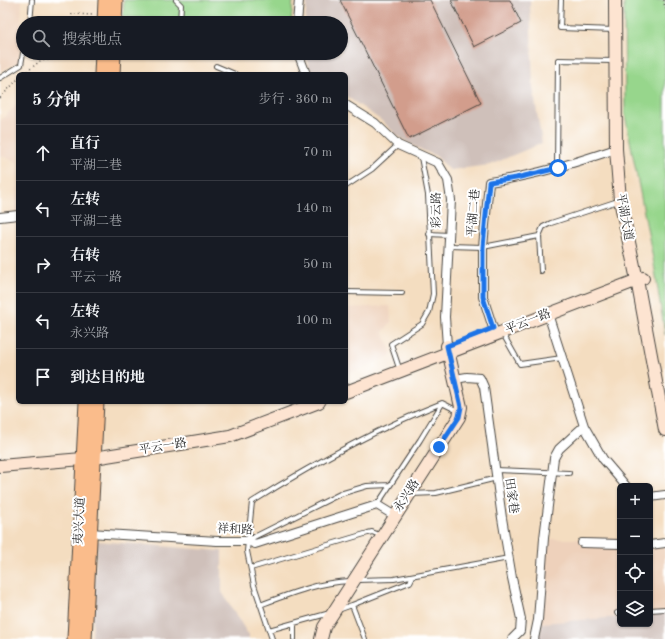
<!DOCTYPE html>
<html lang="zh">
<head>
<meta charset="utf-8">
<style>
	:root { --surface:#171b24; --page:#20242c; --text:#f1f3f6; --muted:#9ea1a6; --line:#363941 }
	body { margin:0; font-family:"Old Standard TT","Noto Serif SC",serif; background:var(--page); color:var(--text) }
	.controls { position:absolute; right:12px; bottom:12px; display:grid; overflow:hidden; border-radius:6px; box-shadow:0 1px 3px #0004 }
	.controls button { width:36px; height:36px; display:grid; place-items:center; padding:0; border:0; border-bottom:1px solid var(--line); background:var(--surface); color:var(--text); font:20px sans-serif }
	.stop { position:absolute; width:12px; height:12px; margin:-9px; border:3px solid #1a73e8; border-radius:50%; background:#fff }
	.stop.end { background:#1a73e8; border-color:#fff; box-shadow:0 1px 4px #0008 }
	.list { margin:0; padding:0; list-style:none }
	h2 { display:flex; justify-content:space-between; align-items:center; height:52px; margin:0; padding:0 16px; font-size:17px }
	h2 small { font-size:13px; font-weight:400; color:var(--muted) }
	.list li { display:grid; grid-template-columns:26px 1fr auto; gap:12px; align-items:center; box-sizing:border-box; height:56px; padding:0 16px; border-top:1px solid var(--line) }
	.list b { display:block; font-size:15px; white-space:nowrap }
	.list p { margin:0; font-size:13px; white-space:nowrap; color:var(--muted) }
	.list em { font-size:13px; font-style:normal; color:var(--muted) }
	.icon { flex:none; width:22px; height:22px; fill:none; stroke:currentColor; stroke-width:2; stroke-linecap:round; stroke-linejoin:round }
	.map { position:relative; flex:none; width:665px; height:639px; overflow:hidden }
	.search { position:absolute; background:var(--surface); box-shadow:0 1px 3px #0004; left:16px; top:16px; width:332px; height:44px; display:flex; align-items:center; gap:10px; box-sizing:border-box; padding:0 14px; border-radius:22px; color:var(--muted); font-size:15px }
	.panel { position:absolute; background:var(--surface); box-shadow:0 1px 3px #0004; left:16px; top:72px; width:332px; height:332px; border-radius:6px }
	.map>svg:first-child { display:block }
	.built { fill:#eed1bb }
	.industrial { fill:#cfc0ba }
	.green { fill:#97d68c; stroke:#61805c }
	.building { fill:#d29d8c }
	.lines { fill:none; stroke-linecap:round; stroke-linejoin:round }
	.lane-casing { stroke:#494641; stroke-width:6 }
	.street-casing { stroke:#494641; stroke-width:10 }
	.secondary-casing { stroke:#494641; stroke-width:14 }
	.primary-casing { stroke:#494641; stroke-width:15 }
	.path { stroke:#494641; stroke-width:1.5; stroke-dasharray:1 3; stroke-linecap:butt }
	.lane { stroke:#fff; stroke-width:4 }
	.street { stroke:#fff; stroke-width:8 }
	.secondary { stroke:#fde4d1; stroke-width:12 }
	.primary { stroke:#fabc8b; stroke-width:13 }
	.route { stroke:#1a73e8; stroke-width:5 }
	.labels { text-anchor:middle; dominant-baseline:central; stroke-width:4; stroke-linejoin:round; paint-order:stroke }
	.street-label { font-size:12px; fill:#2b2b2b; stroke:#fff }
</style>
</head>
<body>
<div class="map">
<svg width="665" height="639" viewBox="0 0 665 639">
	<rect width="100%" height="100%" fill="#fff"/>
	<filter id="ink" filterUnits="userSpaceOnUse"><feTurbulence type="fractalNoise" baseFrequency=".025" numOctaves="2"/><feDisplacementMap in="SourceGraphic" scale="8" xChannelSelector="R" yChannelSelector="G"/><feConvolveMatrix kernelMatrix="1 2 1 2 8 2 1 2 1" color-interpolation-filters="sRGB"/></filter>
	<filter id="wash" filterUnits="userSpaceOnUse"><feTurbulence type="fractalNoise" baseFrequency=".012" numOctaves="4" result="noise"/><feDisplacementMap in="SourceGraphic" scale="16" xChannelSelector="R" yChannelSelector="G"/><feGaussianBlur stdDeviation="0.9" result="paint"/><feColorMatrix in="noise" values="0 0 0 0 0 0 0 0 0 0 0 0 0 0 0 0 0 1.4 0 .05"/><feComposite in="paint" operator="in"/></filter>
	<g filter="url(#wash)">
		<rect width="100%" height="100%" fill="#f4ddc0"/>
		<!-- built -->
		<path class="built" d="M0 0H22L19 62 0 71Z
			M18 104V212H15L17 162 0 155V121Z
			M390 306 391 322 383 332 392 355 346 375V308Z
			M547 539H620V617L542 623Z
			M650 539H665V613L650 615Z"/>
		<!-- industrial -->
		<path class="industrial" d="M307 0H530L533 88 542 143 490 165 450 170 436 156 417 148 398 136 382 121 346 96V74H315L310 70 304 53H341V23H305Z
			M97 541 222 551V592L249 636V639H92Z
			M665 613V639H538L542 623 620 617V624H650V615Z"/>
		<!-- green -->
		<path class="green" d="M124 0H293L291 23H242L123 17Z
			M624 0H665V335L654 264 625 115Z"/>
		<g id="blocks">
			<!-- building -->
			<path class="building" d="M340 0H430L481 103 409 139Z
				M451 0H510L521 23 474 47Z"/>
		</g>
	</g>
	<g filter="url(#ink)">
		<use href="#blocks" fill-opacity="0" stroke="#494641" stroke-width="1"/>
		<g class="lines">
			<!-- lane casing -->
			<g class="lane-casing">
				<path id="lane" d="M176 0 181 5 180 23
					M561 0 560 28 614 30
					M30 23 32 0
					M216 66 235 74
					M0 78 21 65 23 53
					M557 167 558 60 614 61
					M346 186 372 169 398 145
					M429 234 449 235
					M449 246 483 247 539 236
					M541 271 539 236 543 227 551 223 618 201
					M346 292 402 293
					M503 334 520 364 562 358
					M398 365 391 344 422 324 429 312 433 294 428 195 421 157
					M496 470 569 473
					M411 494 436 493 497 478
					M377 505 420 440 442 404
					M248 540 340 494 367 486 390 485
					M251 568 368 533 372 532 382 536
					M357 580 394 579 509 558
					M260 605C289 594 319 582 350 581
					M352 605 410 582 413 576
					M338 610 352 605 365 639
					M650 610 665 609
					M617 613 620 612
					M269 630 330 613
					M272 639 254 585 247 551 252 502C313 464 375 429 442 403L458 411
					M294 639V623"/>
			</g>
			<!-- street casing -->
			<g class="street-casing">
				<path id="street" d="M297 23 299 0
					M298 53 306 74
					M346 105 375 123 398 145 438 163 448 180 451 200 445 317 447 346
					M0 217 18 215
					M548 314 584 426 603 459 626 486
					M493 328 483 297V247L489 182C533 176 574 163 616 149
					M455 379 467 377 480 378 484 387 502 518 512 578 521 619 520 631 512 639
					M650 497 665 495
					M90 533 217 541H248L255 544 377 505 395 516
					M582 543 620 544
					M650 545 665 543
					M534 639 538 620 544 538 554 458 559 449 584 426"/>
			</g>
			<!-- secondary casing -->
			<g class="secondary-casing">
				<path id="secondary" d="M615 0 616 149 620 200 637 280 665 430
					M346 392 643 278
					M0 466 94 458 230 436 319 402
					M321 639 324 627 459 417 461 407 447 346"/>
			</g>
			<!-- primary casing -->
			<g class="primary-casing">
				<path id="primary" d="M104 23 105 0
					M115 23 116 0
					M101 74 102 53
					M113 74 114 53
					M74 639 86 402
					M85 639 97 402"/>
			</g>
			<!-- path -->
			<path class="path" d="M664 0 665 10
				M70 23 72 14 94 15
				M24 74 40 61 54 59 58 53
				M0 98 18 79"/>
			<!-- lane -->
			<use href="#lane" class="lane"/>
			<!-- street -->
			<use href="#street" class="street"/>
			<!-- secondary -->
			<use href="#secondary" class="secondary"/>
			<!-- primary -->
			<use href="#primary" class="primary"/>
		</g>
	</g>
	<g class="lines" filter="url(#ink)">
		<!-- route -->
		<path class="route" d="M439 447 459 417 461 407 447 346 493 328 483 297V247L489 182 516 178 558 168"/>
	</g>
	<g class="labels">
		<!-- street labels -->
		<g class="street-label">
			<text transform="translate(437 210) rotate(-90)">彩云路</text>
			<text transform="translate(474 213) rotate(-85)">平湖二巷</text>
			<text transform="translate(624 217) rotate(80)">平湖大道</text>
			<text transform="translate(528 322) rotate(-21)">平云一路</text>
			<text transform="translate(163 447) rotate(-9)">平云一路</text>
			<text transform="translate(407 496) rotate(-57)">永兴路</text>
			<text transform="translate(511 496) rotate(82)">田家巷</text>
			<text transform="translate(80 521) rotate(-87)">夷兴大道</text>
			<text transform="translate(235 530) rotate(2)">祥和路</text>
		</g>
	</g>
</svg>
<div class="controls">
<button>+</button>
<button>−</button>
<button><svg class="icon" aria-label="locate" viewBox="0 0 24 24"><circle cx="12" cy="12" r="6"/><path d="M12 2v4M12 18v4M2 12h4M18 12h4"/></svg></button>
<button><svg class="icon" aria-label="layers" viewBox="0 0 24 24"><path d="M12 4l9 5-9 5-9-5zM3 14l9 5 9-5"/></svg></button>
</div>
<div class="stop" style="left:558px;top:168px"></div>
<div class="stop end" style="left:439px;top:447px"></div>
<div class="search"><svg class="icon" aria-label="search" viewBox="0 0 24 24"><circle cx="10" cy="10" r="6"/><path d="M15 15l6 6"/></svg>搜索地点</div>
<section class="panel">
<h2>5 分钟<small>步行 · 360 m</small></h2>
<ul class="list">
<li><svg class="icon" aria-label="ahead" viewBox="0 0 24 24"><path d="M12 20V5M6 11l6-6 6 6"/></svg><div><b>直行</b><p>平湖二巷</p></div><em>70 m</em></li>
<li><svg class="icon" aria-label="left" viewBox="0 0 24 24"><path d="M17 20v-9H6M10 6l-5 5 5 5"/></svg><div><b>左转</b><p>平湖二巷</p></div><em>140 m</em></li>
<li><svg class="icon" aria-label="right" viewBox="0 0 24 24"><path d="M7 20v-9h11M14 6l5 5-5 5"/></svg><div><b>右转</b><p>平云一路</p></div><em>50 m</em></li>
<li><svg class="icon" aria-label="left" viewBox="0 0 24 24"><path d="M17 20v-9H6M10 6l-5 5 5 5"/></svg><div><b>左转</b><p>永兴路</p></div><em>100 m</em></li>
<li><svg class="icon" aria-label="arrive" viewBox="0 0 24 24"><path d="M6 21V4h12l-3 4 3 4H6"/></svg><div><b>到达目的地</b></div></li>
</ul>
</section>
</div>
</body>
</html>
